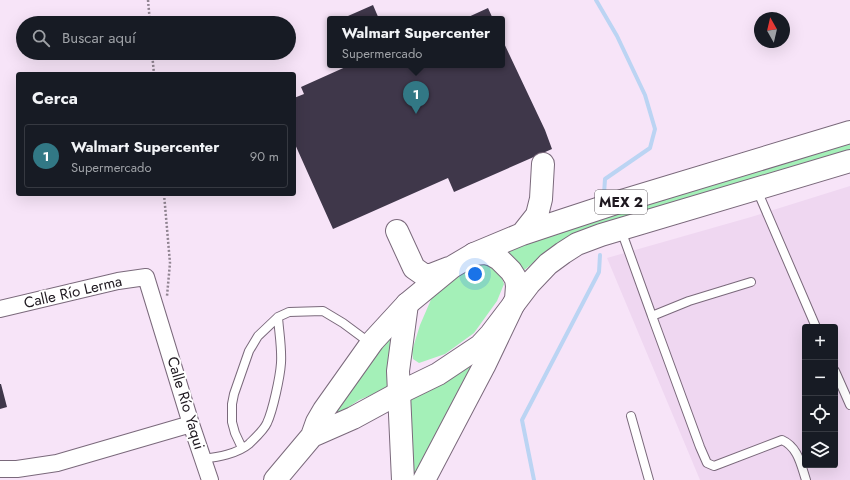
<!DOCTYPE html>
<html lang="es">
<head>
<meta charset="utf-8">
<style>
	:root { --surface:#171b24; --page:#242831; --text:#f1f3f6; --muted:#9ea1a6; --line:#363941; --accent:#327885 }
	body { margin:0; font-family:Jost,sans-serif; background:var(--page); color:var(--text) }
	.controls { position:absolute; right:12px; bottom:12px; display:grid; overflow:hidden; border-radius:4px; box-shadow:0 4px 16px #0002 }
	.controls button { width:36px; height:36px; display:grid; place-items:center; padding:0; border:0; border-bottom:1px solid var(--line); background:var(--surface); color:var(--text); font:20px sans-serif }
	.compass { position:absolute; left:754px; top:12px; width:36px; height:36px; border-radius:50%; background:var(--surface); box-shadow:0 4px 16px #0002; rotate:352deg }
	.you { position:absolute; left:475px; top:274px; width:14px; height:14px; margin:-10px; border:3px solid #fff; border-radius:50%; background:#1a73e8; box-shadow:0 0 0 6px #1a73e833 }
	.badge { display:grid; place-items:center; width:26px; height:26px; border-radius:50%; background:var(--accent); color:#fff; font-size:13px; font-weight:700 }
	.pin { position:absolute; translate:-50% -33px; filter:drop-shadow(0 1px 2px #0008) }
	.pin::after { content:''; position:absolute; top:21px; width:14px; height:12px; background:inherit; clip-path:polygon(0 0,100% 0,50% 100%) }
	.popup { position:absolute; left:327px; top:16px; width:178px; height:52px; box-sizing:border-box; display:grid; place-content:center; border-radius:4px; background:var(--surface); filter:drop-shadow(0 1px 3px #0005); font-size:13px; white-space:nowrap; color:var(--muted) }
	.popup b { font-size:15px; color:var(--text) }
	.popup::after { content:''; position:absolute; left:50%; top:100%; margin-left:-8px; border:8px solid transparent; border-top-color:var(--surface) }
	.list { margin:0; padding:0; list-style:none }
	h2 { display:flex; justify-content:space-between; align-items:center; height:52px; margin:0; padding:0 16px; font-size:17px }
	h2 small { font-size:13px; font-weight:400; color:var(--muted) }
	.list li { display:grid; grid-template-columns:26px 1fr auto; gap:12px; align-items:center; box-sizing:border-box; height:64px; margin:0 8px 8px; padding:0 8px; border:1px solid var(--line); border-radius:4px }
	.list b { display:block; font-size:15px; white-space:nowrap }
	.list p { margin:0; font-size:13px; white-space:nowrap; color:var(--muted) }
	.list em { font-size:13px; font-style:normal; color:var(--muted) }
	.icon { flex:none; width:22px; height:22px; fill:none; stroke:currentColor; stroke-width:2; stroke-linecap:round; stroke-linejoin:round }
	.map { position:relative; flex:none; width:850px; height:480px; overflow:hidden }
	.search { position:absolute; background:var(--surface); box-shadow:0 4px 16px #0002; left:16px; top:16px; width:280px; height:44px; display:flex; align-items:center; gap:10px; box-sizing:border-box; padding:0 14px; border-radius:22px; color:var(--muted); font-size:15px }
	.panel { position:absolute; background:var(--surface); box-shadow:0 4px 16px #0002; left:16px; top:72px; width:280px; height:124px; border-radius:4px }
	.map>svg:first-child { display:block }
	.built { fill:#efd7f1; fill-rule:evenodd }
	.green { fill:#a4f0b8 }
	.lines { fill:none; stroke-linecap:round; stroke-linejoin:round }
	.stream { stroke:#bbd4f3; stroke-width:4 }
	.building { fill:#3f374a }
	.service-casing { stroke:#7a697b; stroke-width:10 }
	.minor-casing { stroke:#7a697b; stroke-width:18 }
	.secondary-casing { stroke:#7a697b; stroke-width:24 }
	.trunk-casing { stroke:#7a697b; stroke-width:24 }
	.path { stroke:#908491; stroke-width:2.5; stroke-dasharray:2 2; stroke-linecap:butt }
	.service { stroke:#fff; stroke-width:8 }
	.minor { stroke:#fff; stroke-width:16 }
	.secondary { stroke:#fff; stroke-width:22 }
	.trunk { stroke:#fff; stroke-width:22 }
	.labels { text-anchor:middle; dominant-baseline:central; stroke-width:4; stroke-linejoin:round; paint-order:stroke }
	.shield { fill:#fff; stroke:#625d62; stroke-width:1 }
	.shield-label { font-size:14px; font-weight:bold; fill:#1e181f }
	.street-label { font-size:15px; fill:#1e181f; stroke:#fff }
</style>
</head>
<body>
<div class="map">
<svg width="850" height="480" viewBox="0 0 850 480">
	<rect width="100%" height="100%" fill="#f7e4f8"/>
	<!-- built -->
	<path class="built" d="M850 186V480H700L607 258 751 217ZM805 327H835V465H805Z"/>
	<!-- green -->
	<path class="green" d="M850 144V152L549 250 523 271 506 250 511 245 833 146Z
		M484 261 497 265 504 284 497 301 474 333 445 354 419 363 413 359 412 351 420 325 433 295 451 279Z
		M395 325 390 387 359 400 325 423Z
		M478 353 427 459 412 480 407 394Z"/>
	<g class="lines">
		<!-- stream -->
		<path class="stream" d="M596 0 617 36 645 95 655 129 650 148 605 179 604 194
			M534 480 522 420 599 272 600 255"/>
	</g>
	<!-- building -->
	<path class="building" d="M373 5 379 19H350L348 16Z
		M488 8 493 19H464Z
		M502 39 545 130 552 149 454 192 448 178 333 229 294 142V98L304 94 301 87 350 65H502Z
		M0 384H1L7 407 0 409Z"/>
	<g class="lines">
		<!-- service casing -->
		<g class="service-casing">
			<path id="service" d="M757 190 816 327
				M621 230 652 316 689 301 751 282
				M652 316 700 447 707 463 714 466 782 440C798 447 801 465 806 480
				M835 371 850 405
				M631 416 649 480
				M242 448 235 433 232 422V404L234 394 249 351 258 336 278 317 289 312 323 311 343 323 370 343
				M203 459C218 457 237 454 249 444 255 438 264 430 267 423 273 410 280 377 281 363 282 348 279 332 278 317"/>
		</g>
		<!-- minor casing -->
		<g class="minor-casing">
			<path id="minor" d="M0 309 118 281 146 277 191 424 210 480
				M0 469H17L57 463 191 424"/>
		</g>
		<!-- secondary casing -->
		<g class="secondary-casing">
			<path id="secondary" d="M403 480 398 371 407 304
				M424 480 484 366 516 299 517 286 516 279 511 271 499 259 492 255 485 253 474 254"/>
		</g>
		<!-- trunk casing -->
		<g class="trunk-casing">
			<path id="trunk" d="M397 231 414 268 424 275H431L449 268
				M522 234 537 215 541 199 543 164
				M312 436 353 418 399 393 438 374 480 346 491 334 529 284 548 264 563 253 577 244 601 235 850 161
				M275 480 312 436 317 422 324 410 373 341 407 304 452 267 474 254 522 234 558 222 625 200 850 132"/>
		</g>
		<!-- path -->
		<path class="path" d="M148 0 150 23
			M152 53 154 74
			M164 194 170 263 167 296"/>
		<!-- service -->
		<use href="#service" class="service"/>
		<!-- minor -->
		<use href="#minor" class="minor"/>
		<!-- secondary -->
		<use href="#secondary" class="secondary"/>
		<!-- trunk -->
		<use href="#trunk" class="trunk"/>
	</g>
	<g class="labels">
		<!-- shield labels -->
		<rect class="shield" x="595" y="190" width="52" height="24" rx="3"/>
		<g class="shield-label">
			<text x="621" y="202">MEX 2</text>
		</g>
		<!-- street labels -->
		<g class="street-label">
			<text transform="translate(73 292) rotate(-13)">Calle Río Lerma</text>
			<text transform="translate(186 403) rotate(73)">Calle Río Yaqui</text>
		</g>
	</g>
</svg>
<div class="controls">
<button>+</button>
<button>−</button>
<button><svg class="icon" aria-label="locate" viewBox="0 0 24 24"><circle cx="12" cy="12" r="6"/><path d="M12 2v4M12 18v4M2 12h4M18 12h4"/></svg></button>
<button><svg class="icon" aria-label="layers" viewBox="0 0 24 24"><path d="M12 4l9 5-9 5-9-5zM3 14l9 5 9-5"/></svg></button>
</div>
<svg class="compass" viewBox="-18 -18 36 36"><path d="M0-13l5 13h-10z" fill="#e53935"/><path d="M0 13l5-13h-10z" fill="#9ea1a6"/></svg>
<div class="you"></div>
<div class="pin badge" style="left:416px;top:114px">1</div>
<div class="popup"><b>Walmart Supercenter</b>Supermercado</div>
<div class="search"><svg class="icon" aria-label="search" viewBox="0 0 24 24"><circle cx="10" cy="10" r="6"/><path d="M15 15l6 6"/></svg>Buscar aquí</div>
<section class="panel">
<h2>Cerca<small></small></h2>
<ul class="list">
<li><span class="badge">1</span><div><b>Walmart Supercenter</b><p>Supermercado</p></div><em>90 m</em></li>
</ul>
</section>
</div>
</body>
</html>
